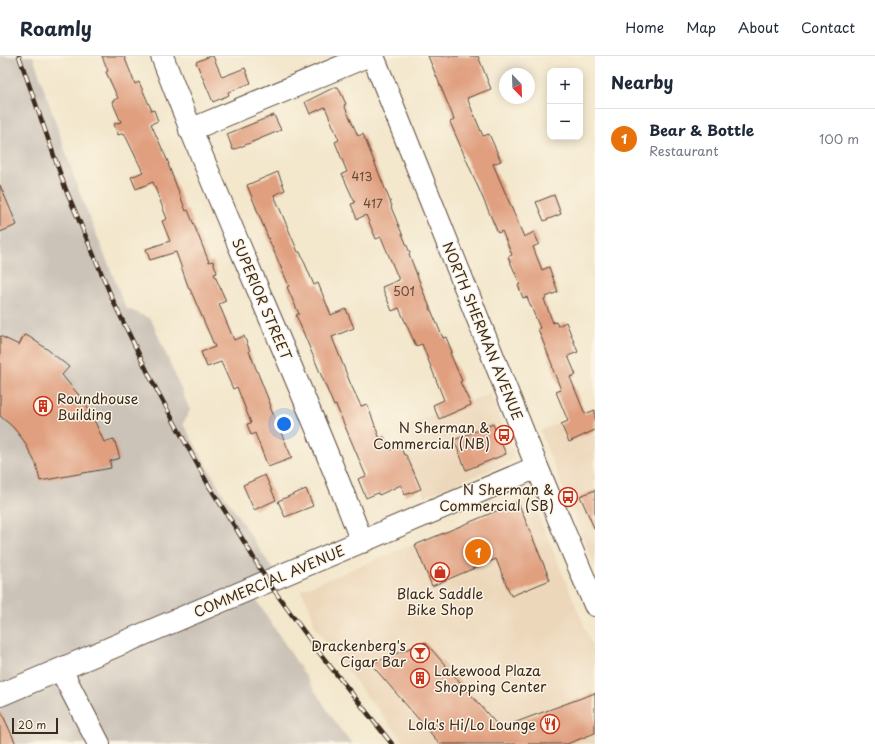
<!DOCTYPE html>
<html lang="en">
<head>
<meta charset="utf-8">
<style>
	:root { --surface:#fff; --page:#f6f6f7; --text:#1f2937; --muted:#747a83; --line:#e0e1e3; --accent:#0b8043 }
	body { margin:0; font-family:"Playpen Sans",sans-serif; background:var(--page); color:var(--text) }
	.controls { position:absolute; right:12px; top:12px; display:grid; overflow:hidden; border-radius:8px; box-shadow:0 2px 10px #0003 }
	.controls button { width:36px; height:36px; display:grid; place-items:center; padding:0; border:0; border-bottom:1px solid var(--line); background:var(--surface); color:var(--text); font:20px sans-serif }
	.compass { position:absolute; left:499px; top:12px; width:36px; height:36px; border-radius:50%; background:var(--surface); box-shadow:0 2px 10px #0003; rotate:157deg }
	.scale { position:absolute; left:12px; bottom:10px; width:46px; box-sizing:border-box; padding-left:4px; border:2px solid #3b2a1e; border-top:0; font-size:11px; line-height:14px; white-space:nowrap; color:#3b2a1e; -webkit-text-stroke:3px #fcf5e5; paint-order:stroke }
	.you { position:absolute; left:284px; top:368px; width:14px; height:14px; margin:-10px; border:3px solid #fff; border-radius:50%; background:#1a73e8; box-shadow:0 0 0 6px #1a73e833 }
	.badge { display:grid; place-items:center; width:26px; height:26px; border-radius:50%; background:var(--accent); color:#fff; font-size:13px; font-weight:700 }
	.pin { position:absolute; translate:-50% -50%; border:2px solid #fff; box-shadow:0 1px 4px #0006 }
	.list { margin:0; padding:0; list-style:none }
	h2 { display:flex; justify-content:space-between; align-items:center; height:52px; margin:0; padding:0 16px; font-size:17px }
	h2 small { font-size:13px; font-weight:400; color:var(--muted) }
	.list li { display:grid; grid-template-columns:26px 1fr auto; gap:12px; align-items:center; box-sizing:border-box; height:60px; padding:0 16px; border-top:1px solid var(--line) }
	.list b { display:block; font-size:15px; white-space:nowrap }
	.list p { margin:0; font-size:13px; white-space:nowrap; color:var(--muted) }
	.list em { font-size:13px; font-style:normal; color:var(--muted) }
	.map { position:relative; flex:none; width:595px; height:688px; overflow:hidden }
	header { display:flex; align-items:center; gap:24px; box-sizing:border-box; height:56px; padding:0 20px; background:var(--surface); border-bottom:1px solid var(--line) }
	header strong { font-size:19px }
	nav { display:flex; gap:22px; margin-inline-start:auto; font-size:14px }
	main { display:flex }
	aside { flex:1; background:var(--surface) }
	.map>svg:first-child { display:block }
	.built { fill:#ecd7ba }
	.industrial { fill:#cbc2b8 }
	.building { fill:#e09f7f }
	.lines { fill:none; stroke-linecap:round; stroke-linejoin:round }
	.minor-casing { stroke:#574638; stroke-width:24 }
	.minor { stroke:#fff; stroke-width:22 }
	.rail-casing { stroke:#3b2a1e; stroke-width:4.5 }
	.rail { stroke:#fcf5e5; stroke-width:3; stroke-dasharray:9; stroke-linecap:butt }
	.labels { text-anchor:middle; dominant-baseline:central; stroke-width:3; stroke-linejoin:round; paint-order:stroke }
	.number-label { font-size:12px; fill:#644736 }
	.street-label { font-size:14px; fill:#3b2a1e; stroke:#fcf5e5 }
	.poi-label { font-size:14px; fill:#3b2a1e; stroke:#fcf5e5; text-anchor:end }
</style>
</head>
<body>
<header>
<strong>Roamly</strong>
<nav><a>Home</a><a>Map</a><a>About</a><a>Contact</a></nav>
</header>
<main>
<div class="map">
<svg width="595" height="688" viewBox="0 0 595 688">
	<rect width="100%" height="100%" fill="#fcf5e5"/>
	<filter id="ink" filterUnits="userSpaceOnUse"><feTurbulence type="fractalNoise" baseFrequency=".025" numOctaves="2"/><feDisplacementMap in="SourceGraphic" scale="8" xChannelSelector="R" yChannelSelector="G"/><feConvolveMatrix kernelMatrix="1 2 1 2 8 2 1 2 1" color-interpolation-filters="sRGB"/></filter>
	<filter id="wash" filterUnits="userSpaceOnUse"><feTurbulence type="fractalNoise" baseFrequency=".012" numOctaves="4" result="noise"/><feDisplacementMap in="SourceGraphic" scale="16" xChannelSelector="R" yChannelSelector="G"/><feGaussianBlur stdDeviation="0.9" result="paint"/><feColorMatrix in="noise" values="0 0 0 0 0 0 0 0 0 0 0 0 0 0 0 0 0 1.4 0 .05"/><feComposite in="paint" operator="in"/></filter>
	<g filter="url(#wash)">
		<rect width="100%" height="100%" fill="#f3e7cc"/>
		<!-- built -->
		<path class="built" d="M490 337 513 395V403L503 409 425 440 396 374Z
			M595 351V512L540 375Z
			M531 441 595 596V688H406L368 642 315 571 310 552 301 534Z"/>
		<!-- industrial -->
		<path class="industrial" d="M0 0H33L79 135 126 252 151 263 190 354 183 368 222 436 278 521 250 534 339 672 353 688H0Z"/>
		<g id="blocks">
			<!-- building -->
			<path class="building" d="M102 0H124L135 28 139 26 152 55 154 54 158 65 151 68 169 108H168L186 155 188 154 209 206 213 205 217 217 214 218 226 245 219 248 234 284 244 280 250 295H249L271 350 270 351 292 402 268 411 255 377 251 379 247 368 251 367 237 331 233 333 221 306 207 311 201 296 215 291 190 233H189L176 196 150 204 146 193 170 185 162 165 167 163 153 126 136 133 131 121 143 116 124 77 118 79 114 68 121 66 112 45 118 42 106 16 108 15Z
				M210 0H213L222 21 245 12 251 27 228 36 229 39 213 46 196 6Z
				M428 0H478L491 33 467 42 483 80 489 78 501 105 493 108 524 181 534 176 539 188 533 191 542 214 549 211 558 236 546 241V242L544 243 553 267 556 266 558 270 566 266 578 296 568 300 576 319 570 321 585 358 595 354V374L569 386 561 368 568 365 556 336 561 334 552 311H553L538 273 540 272 527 241 523 242 518 229 520 228 508 201 512 199 502 175 498 177 450 66 454 64 452 58Z
				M335 31H338L346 48 344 49 358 80 363 78 392 150 391 151 410 197 409 198 425 240 443 282 446 281 452 296 450 297 462 325 460 326 471 349 439 363 433 349 444 344 422 288 416 290 399 252 392 255 382 231 399 224 381 181 376 183 366 159 357 163 351 148 355 147 342 118 347 116 335 86 339 84 325 51 310 58 305 46Z
				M274 59 281 74 233 94 227 78Z
				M278 116 285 134 274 139 298 196H300L314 229 318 227 331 259 346 253 354 272 332 281 351 329 361 350 367 348 380 383 384 381 389 394 400 390 404 399H406L409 405 421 433 405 439 401 429 379 439 378 437 366 442 358 423 366 420 336 349 334 350 296 259 299 258 287 231 289 230 269 184 247 129Z
				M0 129 17 169 0 176Z
				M554 139 561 158 544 165 536 146Z
				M24 279 28 280 47 293 69 311 62 319 82 343 91 357 104 386 114 383 120 402 110 405 111 412 40 425 36 408 24 385 13 371 0 360V280L19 289Z
				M493 368 506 398 466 414 454 384Z
				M265 419 276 444 254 454 243 429Z
				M306 433 313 450 285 461 278 445Z
				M595 434V474L580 440Z
				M518 446 550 524 511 540 496 503 432 530 415 489Z
				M425 586 500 672 595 637V677L567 688H440L371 608Z
				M0 653 16 688H0Z"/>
		</g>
	</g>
	<g filter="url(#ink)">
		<use href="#blocks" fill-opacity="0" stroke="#574638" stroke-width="1"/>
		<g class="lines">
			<!-- minor casing -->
			<g class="minor-casing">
				<path id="minor" d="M162 0C224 164 300 322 362 486
					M373 0 537 411 595 549
					M190 74 367 0
					M61 614 99 688
					M0 639 537 411"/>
			</g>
			<!-- minor -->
			<use href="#minor" class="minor"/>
			<!-- rail casing -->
			<g class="rail-casing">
				<path id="rail" d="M19 0 66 134 115 249 153 327 209 430 237 474 268 526 318 595 392 688"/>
			</g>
			<!-- rail -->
			<use href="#rail" class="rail"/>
		</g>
	</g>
	<!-- icons -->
	<defs>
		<g id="building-ring" transform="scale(1)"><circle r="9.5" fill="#fcf5e5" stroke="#c8321e" stroke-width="1.5"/><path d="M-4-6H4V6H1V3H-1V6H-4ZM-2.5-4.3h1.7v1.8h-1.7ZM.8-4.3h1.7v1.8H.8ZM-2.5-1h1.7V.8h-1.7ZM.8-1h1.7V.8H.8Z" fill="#c8321e"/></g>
		<g id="bus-ring" transform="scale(1)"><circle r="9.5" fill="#fcf5e5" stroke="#c8321e" stroke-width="1.5"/><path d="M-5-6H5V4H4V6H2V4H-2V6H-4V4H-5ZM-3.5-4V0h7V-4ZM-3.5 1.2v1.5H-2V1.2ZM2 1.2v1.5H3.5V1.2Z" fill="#c8321e"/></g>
		<g id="shop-ring" transform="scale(1)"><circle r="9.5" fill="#fcf5e5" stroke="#c8321e" stroke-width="1.5"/><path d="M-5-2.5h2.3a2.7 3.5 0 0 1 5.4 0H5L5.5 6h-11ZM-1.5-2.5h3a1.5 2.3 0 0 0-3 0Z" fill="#c8321e"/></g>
		<g id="bar-ring" transform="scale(1)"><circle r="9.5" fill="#fcf5e5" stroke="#c8321e" stroke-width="1.5"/><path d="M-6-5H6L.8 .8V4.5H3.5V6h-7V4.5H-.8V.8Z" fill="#c8321e"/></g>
		<g id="restaurant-ring" transform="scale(1)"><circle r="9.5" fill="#fcf5e5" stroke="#c8321e" stroke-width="1.5"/><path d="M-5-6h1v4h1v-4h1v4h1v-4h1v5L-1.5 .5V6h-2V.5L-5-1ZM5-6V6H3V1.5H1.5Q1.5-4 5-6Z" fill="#c8321e"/></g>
	</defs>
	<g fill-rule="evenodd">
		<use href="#building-ring" x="43" y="350"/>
		<use href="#bus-ring" x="504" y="379"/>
		<use href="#bus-ring" x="568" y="441"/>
		<use href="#shop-ring" x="440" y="516"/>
		<use href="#bar-ring" x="420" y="597"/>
		<use href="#building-ring" x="420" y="622"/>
		<use href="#restaurant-ring" x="550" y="668"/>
	</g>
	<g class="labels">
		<!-- number labels -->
		<g class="number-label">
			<text x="362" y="120">413</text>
			<text x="373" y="147">417</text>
			<text x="404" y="235">501</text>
		</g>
		<!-- street labels -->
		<g class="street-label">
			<text transform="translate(262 243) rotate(67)">SUPERIOR STREET</text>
			<text transform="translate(483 275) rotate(68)">NORTH SHERMAN AVENUE</text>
			<text transform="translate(269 525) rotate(-23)">COMMERCIAL AVENUE</text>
		</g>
		<!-- poi labels -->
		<g class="poi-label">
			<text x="57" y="342" text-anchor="start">Roundhouse<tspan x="57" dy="16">Building</tspan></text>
			<text x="490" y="371">N Sherman &amp;<tspan x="490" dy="16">Commercial (NB)</tspan></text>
			<text x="554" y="433">N Sherman &amp;<tspan x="554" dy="16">Commercial (SB)</tspan></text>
			<text x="440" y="537" text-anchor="middle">Black Saddle<tspan x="440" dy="16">Bike Shop</tspan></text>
			<text x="406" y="589">Drackenberg's<tspan x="406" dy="16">Cigar Bar</tspan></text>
			<text x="434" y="614" text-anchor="start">Lakewood Plaza<tspan x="434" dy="16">Shopping Center</tspan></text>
			<text x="536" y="668">Lola's Hi/Lo Lounge</text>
		</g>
	</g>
</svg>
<div class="controls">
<button>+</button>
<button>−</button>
</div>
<svg class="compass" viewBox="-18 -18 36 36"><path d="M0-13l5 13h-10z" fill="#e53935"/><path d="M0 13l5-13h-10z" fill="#747a83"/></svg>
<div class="scale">20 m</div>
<div class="you"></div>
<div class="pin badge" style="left:478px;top:496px;background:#e8710a">1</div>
</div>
<aside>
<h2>Nearby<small></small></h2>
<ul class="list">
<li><span class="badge" style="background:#e8710a">1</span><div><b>Bear &amp; Bottle</b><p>Restaurant</p></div><em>100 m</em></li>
</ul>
</aside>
</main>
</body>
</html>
